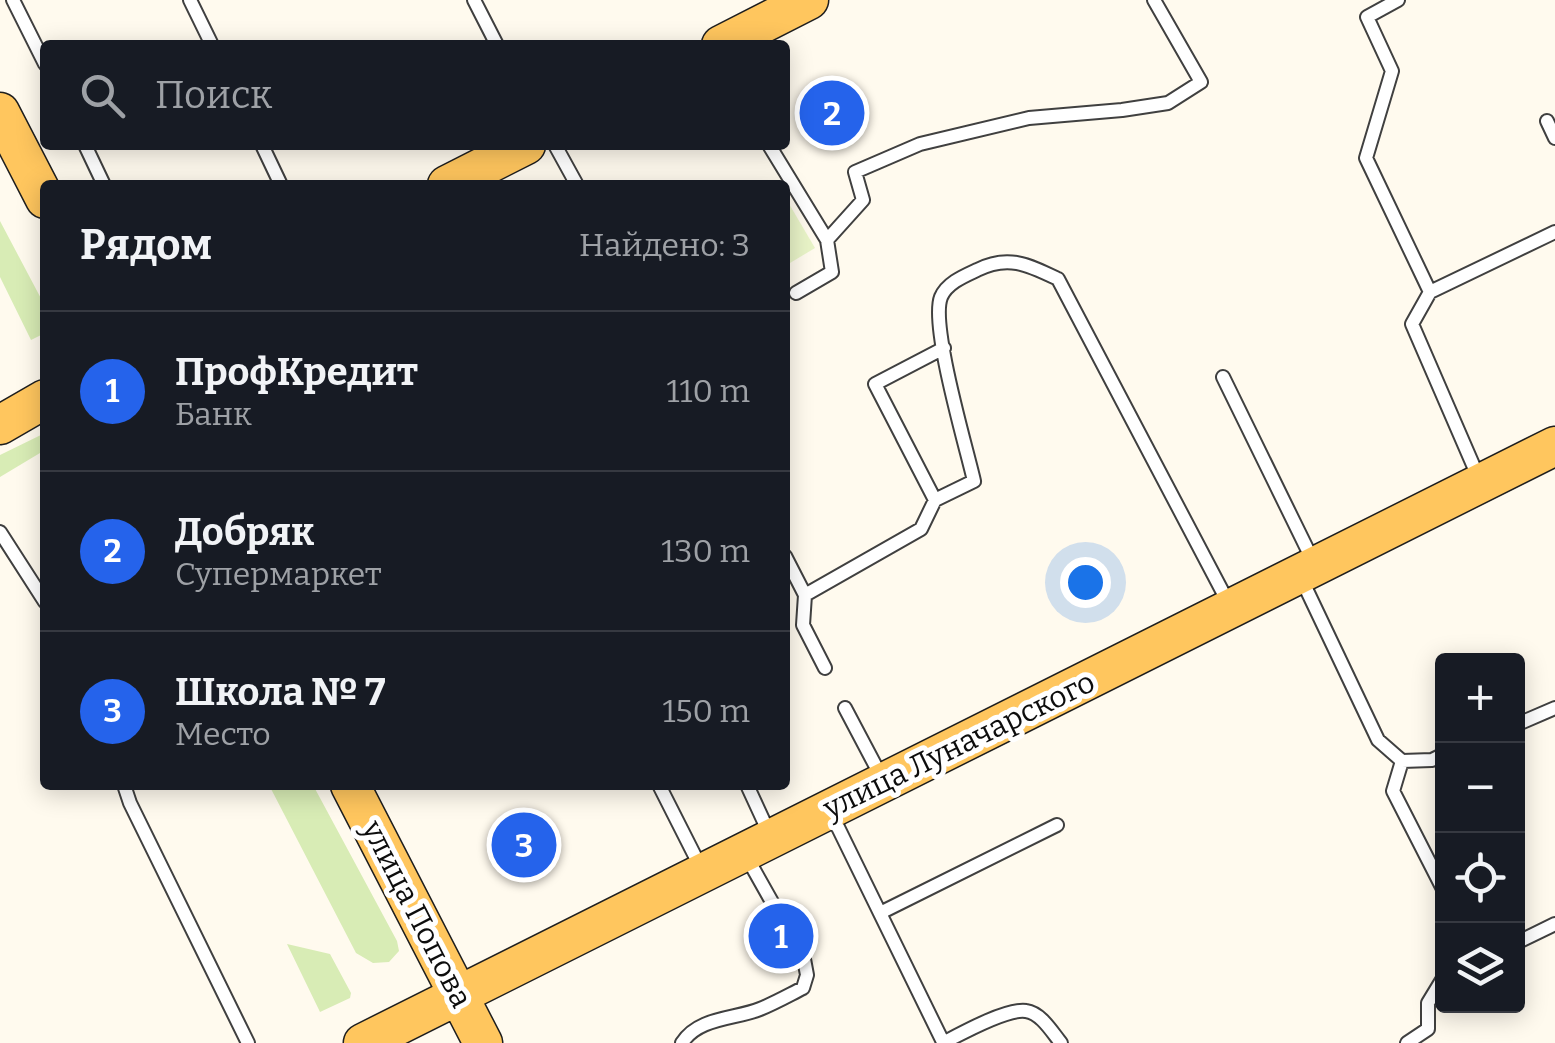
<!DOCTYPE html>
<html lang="ru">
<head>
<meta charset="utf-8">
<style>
	:root { --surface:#171b24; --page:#20242c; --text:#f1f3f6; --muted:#9ea1a6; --line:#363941; --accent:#2563eb }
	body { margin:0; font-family:Bitter,serif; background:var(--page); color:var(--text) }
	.controls { position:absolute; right:30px; bottom:30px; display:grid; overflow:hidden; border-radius:10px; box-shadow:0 5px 25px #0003 }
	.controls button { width:90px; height:90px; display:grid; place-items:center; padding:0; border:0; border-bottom:2px solid var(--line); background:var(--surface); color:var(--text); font:50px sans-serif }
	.you { position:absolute; left:1085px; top:582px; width:35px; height:35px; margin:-25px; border:8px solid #fff; border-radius:50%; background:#1a73e8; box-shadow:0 0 0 15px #1a73e833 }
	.badge { display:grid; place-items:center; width:65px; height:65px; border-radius:50%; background:var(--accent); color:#fff; font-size:32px; font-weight:700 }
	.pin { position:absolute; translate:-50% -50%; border:5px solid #fff; box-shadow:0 2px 10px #0006 }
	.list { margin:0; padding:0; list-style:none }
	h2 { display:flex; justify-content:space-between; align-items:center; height:130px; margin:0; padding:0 40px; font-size:42px }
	h2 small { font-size:32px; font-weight:400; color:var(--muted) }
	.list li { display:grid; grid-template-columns:65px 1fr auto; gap:30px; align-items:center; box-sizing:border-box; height:160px; padding:0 40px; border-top:2px solid var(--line) }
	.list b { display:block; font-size:38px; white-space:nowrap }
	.list p { margin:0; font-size:32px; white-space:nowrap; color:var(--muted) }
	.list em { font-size:32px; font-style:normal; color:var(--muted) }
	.icon { flex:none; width:55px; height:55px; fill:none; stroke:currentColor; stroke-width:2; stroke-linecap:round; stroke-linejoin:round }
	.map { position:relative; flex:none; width:1555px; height:1043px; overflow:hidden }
	.search { position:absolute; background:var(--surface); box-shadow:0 5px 25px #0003; left:40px; top:40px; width:750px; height:110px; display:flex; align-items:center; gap:25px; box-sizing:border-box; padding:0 35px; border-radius:10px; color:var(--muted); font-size:38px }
	.panel { position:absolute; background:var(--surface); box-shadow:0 5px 25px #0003; left:40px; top:180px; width:750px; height:610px; border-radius:10px }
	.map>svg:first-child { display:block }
	.green { fill:#d8ecb5 }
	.pitch { fill:#e8f3c7 }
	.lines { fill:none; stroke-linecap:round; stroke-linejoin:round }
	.service-casing { stroke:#404040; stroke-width:16 }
	.primary-casing { stroke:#1e1e1e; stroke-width:41 }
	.service { stroke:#fff; stroke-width:12 }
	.primary { stroke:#ffc65e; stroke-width:38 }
	.labels { text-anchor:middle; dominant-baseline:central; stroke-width:10; stroke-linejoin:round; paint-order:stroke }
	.street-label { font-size:30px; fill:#0d0d0d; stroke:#fff }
</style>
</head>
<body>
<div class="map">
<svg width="1555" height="1043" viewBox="0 0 1555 1043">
	<rect width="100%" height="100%" fill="#fffaee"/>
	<!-- green -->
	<path class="green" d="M0 221 45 306V333L31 340 0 277Z
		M45 433V450L0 477V455Z
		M269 785H313L397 941 399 951 389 962 373 963 356 953Z
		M287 944 330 954 351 993 350 998 320 1012Z"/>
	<!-- pitch -->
	<path class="pitch" d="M785 197 815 248 785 266Z"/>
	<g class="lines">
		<!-- service casing -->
		<g class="service-casing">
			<path id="service" d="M13 0 45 64
				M190 0 212 45
				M474 0 497 45
				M1398 0 1367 17 1392 71 1366 158 1430 292 1412 324 1480 481
				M1547 121 1555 138
				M85 145 104 185
				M262 145 281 185
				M555 145 577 185
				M769 145 827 240 832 272 796 293
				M827 240 863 200 855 172 920 144 1029 118 1122 110 1168 103 1201 82 1154 0
				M1430 292 1555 232
				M1223 377 1315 565
				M935 500 974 481C966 446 930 325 941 297 947 283 964 276 977 270 1008 254 1029 265 1058 279L1229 604
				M0 532 45 602
				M785 556 805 595 803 625 825 668
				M1301 578 1378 740 1402 761 1432 760 1442 755
				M805 595 921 529 935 500 875 384 944 348
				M845 708 883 780
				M1518 724 1555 708
				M1402 761 1393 791 1442 887
				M124 785 130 803 248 1043
				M659 785 701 868
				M747 785 771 837
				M830 811 943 1042
				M880 913 1057 825
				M1518 942 1555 924
				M682 1043C698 1017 736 1019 760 1009 775 1003 789 995 803 988L807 975 804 959 745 854
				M943 1043C960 1034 1007 1008 1026 1011 1041 1013 1052 1032 1061 1043
				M1407 1043 1428 1029V1003L1442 980"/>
		</g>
		<!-- primary casing -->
		<g class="primary-casing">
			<path id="primary" d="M721 45 809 0
				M0 112 45 199
				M447 185 526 145
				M0 425 45 399
				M350 785 483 1043
				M363 1043 1555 446"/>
		</g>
		<!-- service -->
		<use href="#service" class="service"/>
		<!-- primary -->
		<use href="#primary" class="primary"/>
	</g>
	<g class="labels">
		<!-- street labels -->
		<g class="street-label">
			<text transform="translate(959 745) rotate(-26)">улица Луначарского</text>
			<text transform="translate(417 914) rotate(63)">улица Попова</text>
		</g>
	</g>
</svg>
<div class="controls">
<button>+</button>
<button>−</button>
<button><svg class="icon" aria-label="locate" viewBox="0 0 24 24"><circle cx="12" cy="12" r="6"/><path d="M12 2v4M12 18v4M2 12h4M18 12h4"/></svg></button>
<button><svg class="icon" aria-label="layers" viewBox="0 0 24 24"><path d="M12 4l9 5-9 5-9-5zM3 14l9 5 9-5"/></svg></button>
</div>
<div class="you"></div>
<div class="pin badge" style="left:781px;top:936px">1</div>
<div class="pin badge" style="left:832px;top:113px">2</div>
<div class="pin badge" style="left:524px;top:845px">3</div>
<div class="search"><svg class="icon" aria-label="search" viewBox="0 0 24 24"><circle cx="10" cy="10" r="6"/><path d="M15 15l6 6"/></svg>Поиск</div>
<section class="panel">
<h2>Рядом<small>Найдено: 3</small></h2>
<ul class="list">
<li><span class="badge">1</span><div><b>ПрофКредит</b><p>Банк</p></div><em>110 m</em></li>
<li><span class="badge">2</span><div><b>Добряк</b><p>Супермаркет</p></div><em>130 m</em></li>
<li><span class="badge">3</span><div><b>Школа № 7</b><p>Место</p></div><em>150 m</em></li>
</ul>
</section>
</div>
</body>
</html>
